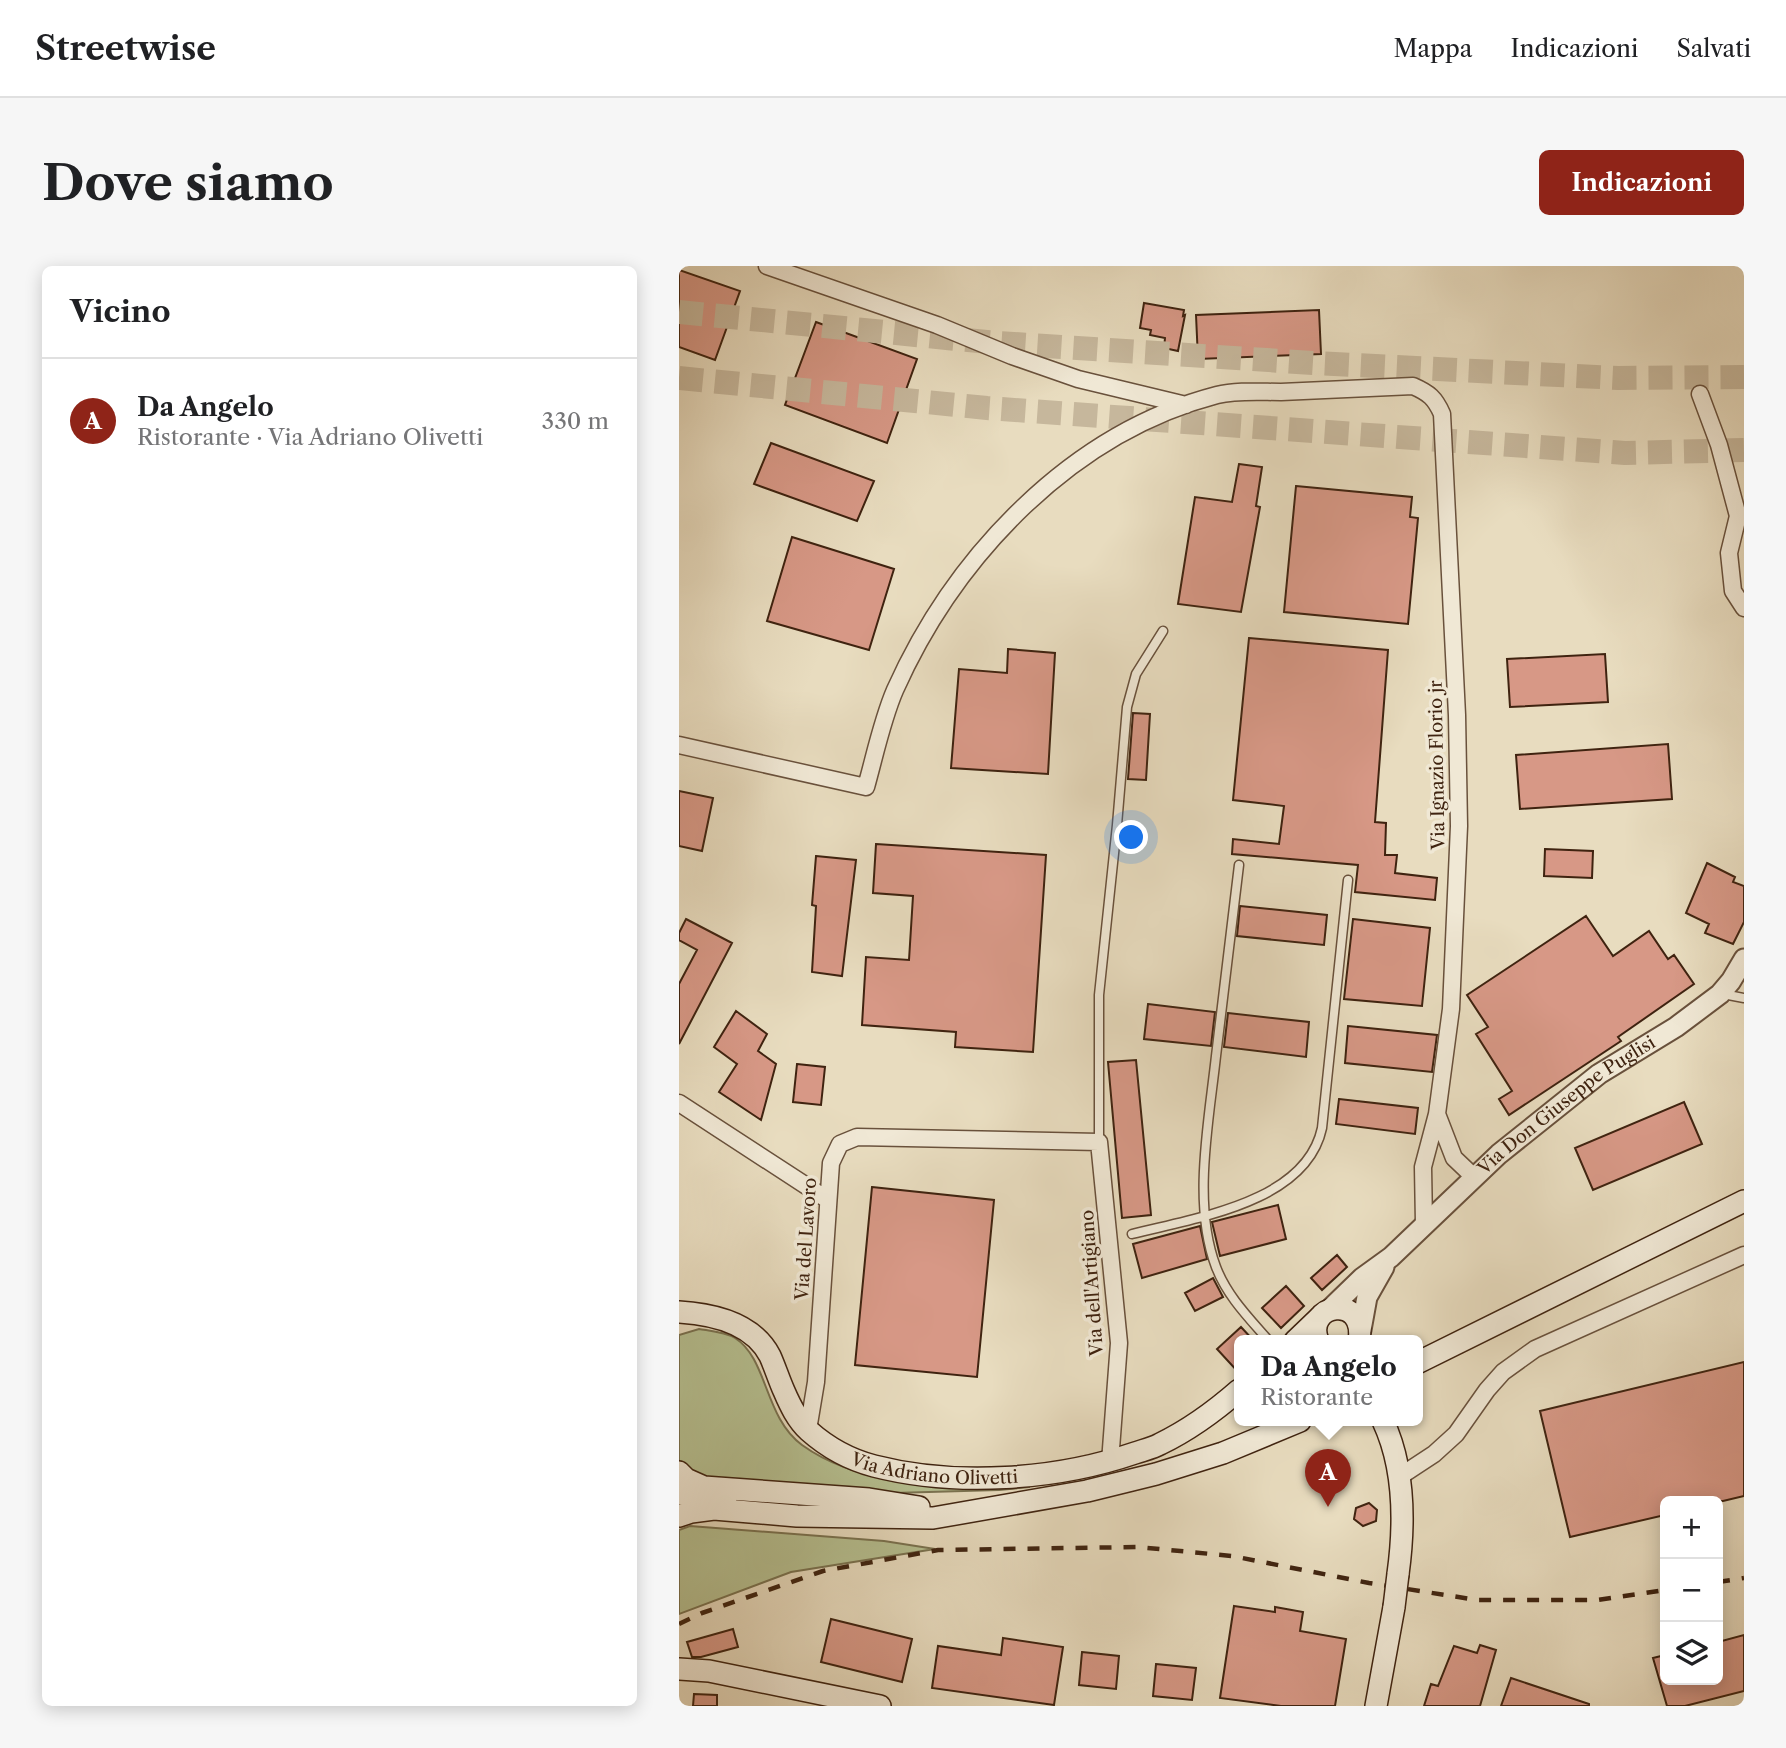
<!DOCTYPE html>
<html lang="it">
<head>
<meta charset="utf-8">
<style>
	:root { --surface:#fff; --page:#f6f6f6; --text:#202124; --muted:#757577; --line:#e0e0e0; --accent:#8f2418 }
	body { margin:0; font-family:"Libre Caslon Text",serif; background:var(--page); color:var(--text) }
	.controls { position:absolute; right:21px; bottom:21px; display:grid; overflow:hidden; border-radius:10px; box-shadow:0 4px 18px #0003 }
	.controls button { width:63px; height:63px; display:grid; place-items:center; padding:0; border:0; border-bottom:2px solid var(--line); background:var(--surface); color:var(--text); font:35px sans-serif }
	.you { position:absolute; left:453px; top:572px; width:24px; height:24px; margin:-18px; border:5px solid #fff; border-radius:50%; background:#1a73e8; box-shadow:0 0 0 10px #1a73e833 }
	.badge { display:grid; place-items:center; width:46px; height:46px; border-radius:50%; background:var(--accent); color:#fff; font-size:23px; font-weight:700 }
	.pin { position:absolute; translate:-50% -58px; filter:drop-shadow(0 2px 4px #0008) }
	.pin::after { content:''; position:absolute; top:37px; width:24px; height:21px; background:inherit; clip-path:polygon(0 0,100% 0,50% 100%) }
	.popup { position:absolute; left:555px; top:1069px; width:189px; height:91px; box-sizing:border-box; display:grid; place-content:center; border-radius:10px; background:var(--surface); filter:drop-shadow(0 2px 5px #0005); font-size:23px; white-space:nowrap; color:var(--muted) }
	.popup b { font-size:26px; color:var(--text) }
	.popup::after { content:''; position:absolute; left:50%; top:100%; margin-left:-14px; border:14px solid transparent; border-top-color:var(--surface) }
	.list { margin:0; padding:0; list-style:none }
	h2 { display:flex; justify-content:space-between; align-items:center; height:91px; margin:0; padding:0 28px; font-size:30px }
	h2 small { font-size:23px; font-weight:400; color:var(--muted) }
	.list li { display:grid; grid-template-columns:46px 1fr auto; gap:21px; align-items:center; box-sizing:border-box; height:126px; padding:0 28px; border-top:2px solid var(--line) }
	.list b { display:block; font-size:26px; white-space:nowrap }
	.list p { margin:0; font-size:23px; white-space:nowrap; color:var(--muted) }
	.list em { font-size:23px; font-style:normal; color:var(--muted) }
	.icon { flex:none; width:38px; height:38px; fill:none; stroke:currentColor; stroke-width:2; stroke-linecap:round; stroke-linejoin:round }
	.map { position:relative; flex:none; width:1065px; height:1440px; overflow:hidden; border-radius:10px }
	header { display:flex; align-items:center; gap:42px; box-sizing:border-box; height:98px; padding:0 35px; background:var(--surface); border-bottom:2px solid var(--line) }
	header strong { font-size:33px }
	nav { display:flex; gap:38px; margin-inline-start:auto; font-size:24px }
	.intro { display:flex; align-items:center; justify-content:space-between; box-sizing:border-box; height:168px; padding:0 42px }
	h1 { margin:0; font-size:49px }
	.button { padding:18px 32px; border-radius:10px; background:var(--accent); color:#fff; font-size:24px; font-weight:700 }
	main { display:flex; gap:42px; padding:0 42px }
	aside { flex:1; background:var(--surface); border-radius:10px; box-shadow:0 4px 18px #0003 }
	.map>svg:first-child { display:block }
	.green { fill:#b6c091; stroke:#7a7250; stroke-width:2 }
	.building { fill:#d79886; stroke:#3f2310; stroke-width:2 }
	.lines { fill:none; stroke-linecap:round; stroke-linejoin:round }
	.trunk-tunnel { stroke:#c6b79c; stroke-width:24; stroke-dasharray:24 12; stroke-linecap:butt }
	.service-casing { stroke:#69513c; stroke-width:11 }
	.minor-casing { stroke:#69513c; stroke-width:19 }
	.tertiary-casing { stroke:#69513c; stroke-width:23 }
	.secondary-casing { stroke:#3f2310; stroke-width:24 }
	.service { stroke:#f0e8d5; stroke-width:8 }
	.minor { stroke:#f0e8d5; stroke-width:16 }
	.tertiary { stroke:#f0e8d5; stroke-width:19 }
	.secondary { stroke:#f0e8d5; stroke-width:21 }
	.rail { stroke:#3f2310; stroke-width:4.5; stroke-dasharray:12 12; stroke-linecap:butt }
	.secondary-bridge-casing { stroke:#3f2310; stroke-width:24; stroke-linecap:butt }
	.secondary-bridge { stroke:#f0e8d5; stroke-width:21 }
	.labels { text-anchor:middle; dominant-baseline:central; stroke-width:7; stroke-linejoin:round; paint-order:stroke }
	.street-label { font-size:18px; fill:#3f2310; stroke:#f0e8d5 }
</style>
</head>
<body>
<header>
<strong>Streetwise</strong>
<nav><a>Mappa</a><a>Indicazioni</a><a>Salvati</a></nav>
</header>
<div class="intro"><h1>Dove siamo</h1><a class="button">Indicazioni</a></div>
<main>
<aside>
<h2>Vicino<small></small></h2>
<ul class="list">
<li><span class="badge">A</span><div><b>Da Angelo</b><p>Ristorante · Via Adriano Olivetti</p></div><em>330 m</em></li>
</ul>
</aside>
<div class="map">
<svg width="1065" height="1440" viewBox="0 0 1065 1440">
	<rect width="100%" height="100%" fill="#e8dcbf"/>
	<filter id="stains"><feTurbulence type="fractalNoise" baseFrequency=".00286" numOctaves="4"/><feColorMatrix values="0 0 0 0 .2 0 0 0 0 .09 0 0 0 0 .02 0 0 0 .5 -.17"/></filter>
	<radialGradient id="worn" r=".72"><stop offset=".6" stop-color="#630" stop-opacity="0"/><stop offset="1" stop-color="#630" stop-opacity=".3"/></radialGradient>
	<!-- green -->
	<path class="green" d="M20 1063C32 1065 46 1066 56 1072 89 1093 85 1151 123 1179 187 1225 276 1219 351 1221L320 1224 179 1228 17 1210 0 1198V1069Z
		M11 1260 205 1275 256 1283 112 1306 0 1348V1264Z"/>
	<!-- building -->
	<path class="building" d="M0 4 61 25 36 94 0 81Z
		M465 37 505 44 504 50 506 49 499 85 485 82 486 72 471 69 472 64 461 62Z
		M640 44 642 88 519 93 517 49Z
		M137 56 238 93 208 177 106 139Z
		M92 177 195 215 178 255 75 218Z
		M560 198 583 201 577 240 581 241 562 346 499 338 516 231 553 236Z
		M617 220 733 231 731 251 739 252 729 358 605 346Z
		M113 271 215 303 190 384 88 355Z
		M570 372 709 384 696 556 707 557 706 589H718L716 607 758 612 756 634 676 626 679 599 553 588 554 573 600 578 605 540 554 534Z
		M329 383 376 387 369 508 272 502 280 403 328 407Z
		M926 388 929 436 831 441 828 393Z
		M454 447 471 448 467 514 449 513Z
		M989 478 993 533 841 543 837 489Z
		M0 525 34 532 23 585 0 580Z
		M197 578 367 589 354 786 276 781 277 766 183 759 187 691 230 694 234 630 194 627Z
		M866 583 914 585 913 612 865 610Z
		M137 590 177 594 163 710 133 706 137 640 133 639Z
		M1028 597 1056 611 1054 616 1065 620V656L1054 678 1026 667 1030 658 1007 647Z
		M561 640 648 649 645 679 558 670Z
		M907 650 934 690 970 665 989 693 995 689 1015 718 939 771 942 775 830 849 820 833 833 825 797 768 809 761 788 729Z
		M7 653 53 677 0 778V718L18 684 0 674V667Z
		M674 653 751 662 743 740 665 733Z
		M469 738 536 746 532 780 465 773Z
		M57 745 88 768 79 785 97 798 82 854 40 826 58 798 35 781Z
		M549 747 630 756 627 791 545 781Z
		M669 760 758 769 753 806 666 797Z
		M457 794 472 949 443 952 429 796Z
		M118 798 146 801 142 839 114 836Z
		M660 833 739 842 736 868 657 858Z
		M1005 836 1023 878 914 924 896 882Z
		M193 921 315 934 298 1111 176 1099Z
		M599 939 607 973 541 990 533 956Z
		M521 960 528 993 463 1012 454 978Z
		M658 989 668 1001 643 1024 632 1012Z
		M534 1012 544 1031 516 1045 506 1027Z
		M607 1020 625 1040 602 1062 583 1042Z
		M562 1061 575 1075H560V1107L538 1083Z
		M1065 1096V1230L1044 1235H986V1249L891 1271 861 1145Z
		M690 1237 698 1244 697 1255 684 1260 675 1253 677 1242Z
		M555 1340 596 1346V1341L624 1346 621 1365 667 1373 656 1440H602L541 1432Z
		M152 1353 233 1373 223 1416 142 1396Z
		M54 1363 59 1381 22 1391H13L8 1376Z
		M1065 1369V1425L1006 1440H988L974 1392 986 1389V1414H1039V1376Z
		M324 1372 384 1381 375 1439 253 1422 259 1380 322 1389Z
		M801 1379 817 1384 801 1440H745L752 1418 759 1420 775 1380 798 1387Z
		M403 1386 440 1390 437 1423 400 1419Z
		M477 1398 517 1402 513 1434 474 1430Z
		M832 1412 910 1438V1440H822Z
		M15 1428 38 1429V1440H14Z"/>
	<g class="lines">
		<!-- trunk-tunnel -->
		<path class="trunk-tunnel" d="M0 46 319 77 635 97 939 112 1065 111
			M0 112 308 142 946 187 1065 184"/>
		<!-- service casing -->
		<g class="service-casing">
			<path id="service" d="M560 599C552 662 545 726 537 790 530 855 513 938 537 1001 548 1030 570 1052 590 1075
				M1044 728 1065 732
				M420 876V729L438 559 448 441 457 408 484 365
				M453 968C515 952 627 937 643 862L669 614"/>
		</g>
		<!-- minor casing -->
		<g class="minor-casing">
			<path id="minor" d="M88 0 258 59 333 90 399 113 507 139
				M1021 128 1040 179 1059 250 1050 287 1054 325 1065 342
				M0 479 187 521C196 489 203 454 216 424 276 290 392 167 538 129 558 124 582 126 602 126 646 124 690 122 734 120 750 127 756 132 763 148L778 449 780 560 772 743 758 848 744 901 745 958
				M0 837 149 934
				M758 848 775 892 795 911
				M129 1164 137 1116 152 897 161 878 178 871 420 876 440 1077 431 1196
				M720 1211 755 1188 777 1168 808 1124 824 1106 856 1083 1065 989"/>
		</g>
		<!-- tertiary casing -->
		<g class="tertiary-casing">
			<g id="tertiary">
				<path id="s1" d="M651 1043 683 1012 712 991 820 888 920 808 997 761 1041 728 1052 715 1065 693"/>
				<path d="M682 1064 688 1031 705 1001"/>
			</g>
		</g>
		<!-- secondary casing -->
		<g class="secondary-casing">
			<g id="secondary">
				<path id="s2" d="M0 1046C33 1048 74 1057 91 1090 96 1101 100 1114 105 1125 111 1139 118 1154 130 1165 148 1181 172 1194 195 1200 277 1221 377 1214 456 1187 465 1184 474 1182 481 1178 510 1164 536 1145 560 1124"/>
				<path d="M616 1075 641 1051"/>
				<path d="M639 1075C624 1037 688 1027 680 1075"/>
				<path d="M738 1097 1065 935"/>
				<path d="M704 1155C726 1202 726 1257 719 1308"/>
				<path d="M0 1206 7 1213 25 1221 190 1233 240 1241"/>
				<path d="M0 1228 47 1232"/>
				<path d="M0 1250 12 1246 35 1243 118 1250 254 1252 408 1225 477 1208 544 1187 621 1155"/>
				<path d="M0 1403 30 1405 201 1440"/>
				<path d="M697 1440 715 1341"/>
			</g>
		</g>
		<!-- service -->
		<use href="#service" class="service"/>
		<!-- minor -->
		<use href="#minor" class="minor"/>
		<!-- tertiary -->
		<use href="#tertiary" class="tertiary"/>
		<!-- secondary -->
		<use href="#secondary" class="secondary"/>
		<!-- rail -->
		<path class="rail" d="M1039 1316 1065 1312
			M0 1358 23 1347 144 1305 259 1284 459 1281 553 1290 690 1317 798 1334H919L986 1324"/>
		<!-- secondary-bridge casing -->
		<g class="secondary-bridge-casing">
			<path id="secondary-bridge" d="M715 1341 719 1308"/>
		</g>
		<!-- secondary-bridge -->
		<use href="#secondary-bridge" class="secondary-bridge"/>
	</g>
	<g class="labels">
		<!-- street labels -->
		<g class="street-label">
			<text transform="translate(758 499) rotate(-91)">Via Ignazio Florio jr</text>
			<text stroke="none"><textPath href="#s1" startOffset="313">Via Don Giuseppe Puglisi</textPath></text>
			<text transform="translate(127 973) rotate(-86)">Via del Lavoro</text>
			<text transform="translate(413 1017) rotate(-94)">Via dell'Artigiano</text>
			<text stroke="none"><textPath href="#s2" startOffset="326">Via Adriano Olivetti</textPath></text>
		</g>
	</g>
	<rect width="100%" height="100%" filter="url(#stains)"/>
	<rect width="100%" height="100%" fill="url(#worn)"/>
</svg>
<div class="controls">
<button>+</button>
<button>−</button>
<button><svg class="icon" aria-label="layers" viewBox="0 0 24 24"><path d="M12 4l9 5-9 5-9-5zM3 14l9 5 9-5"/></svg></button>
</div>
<div class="you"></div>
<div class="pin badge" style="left:649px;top:1241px">A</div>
<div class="popup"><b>Da Angelo</b>Ristorante</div>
</div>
</main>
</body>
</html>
